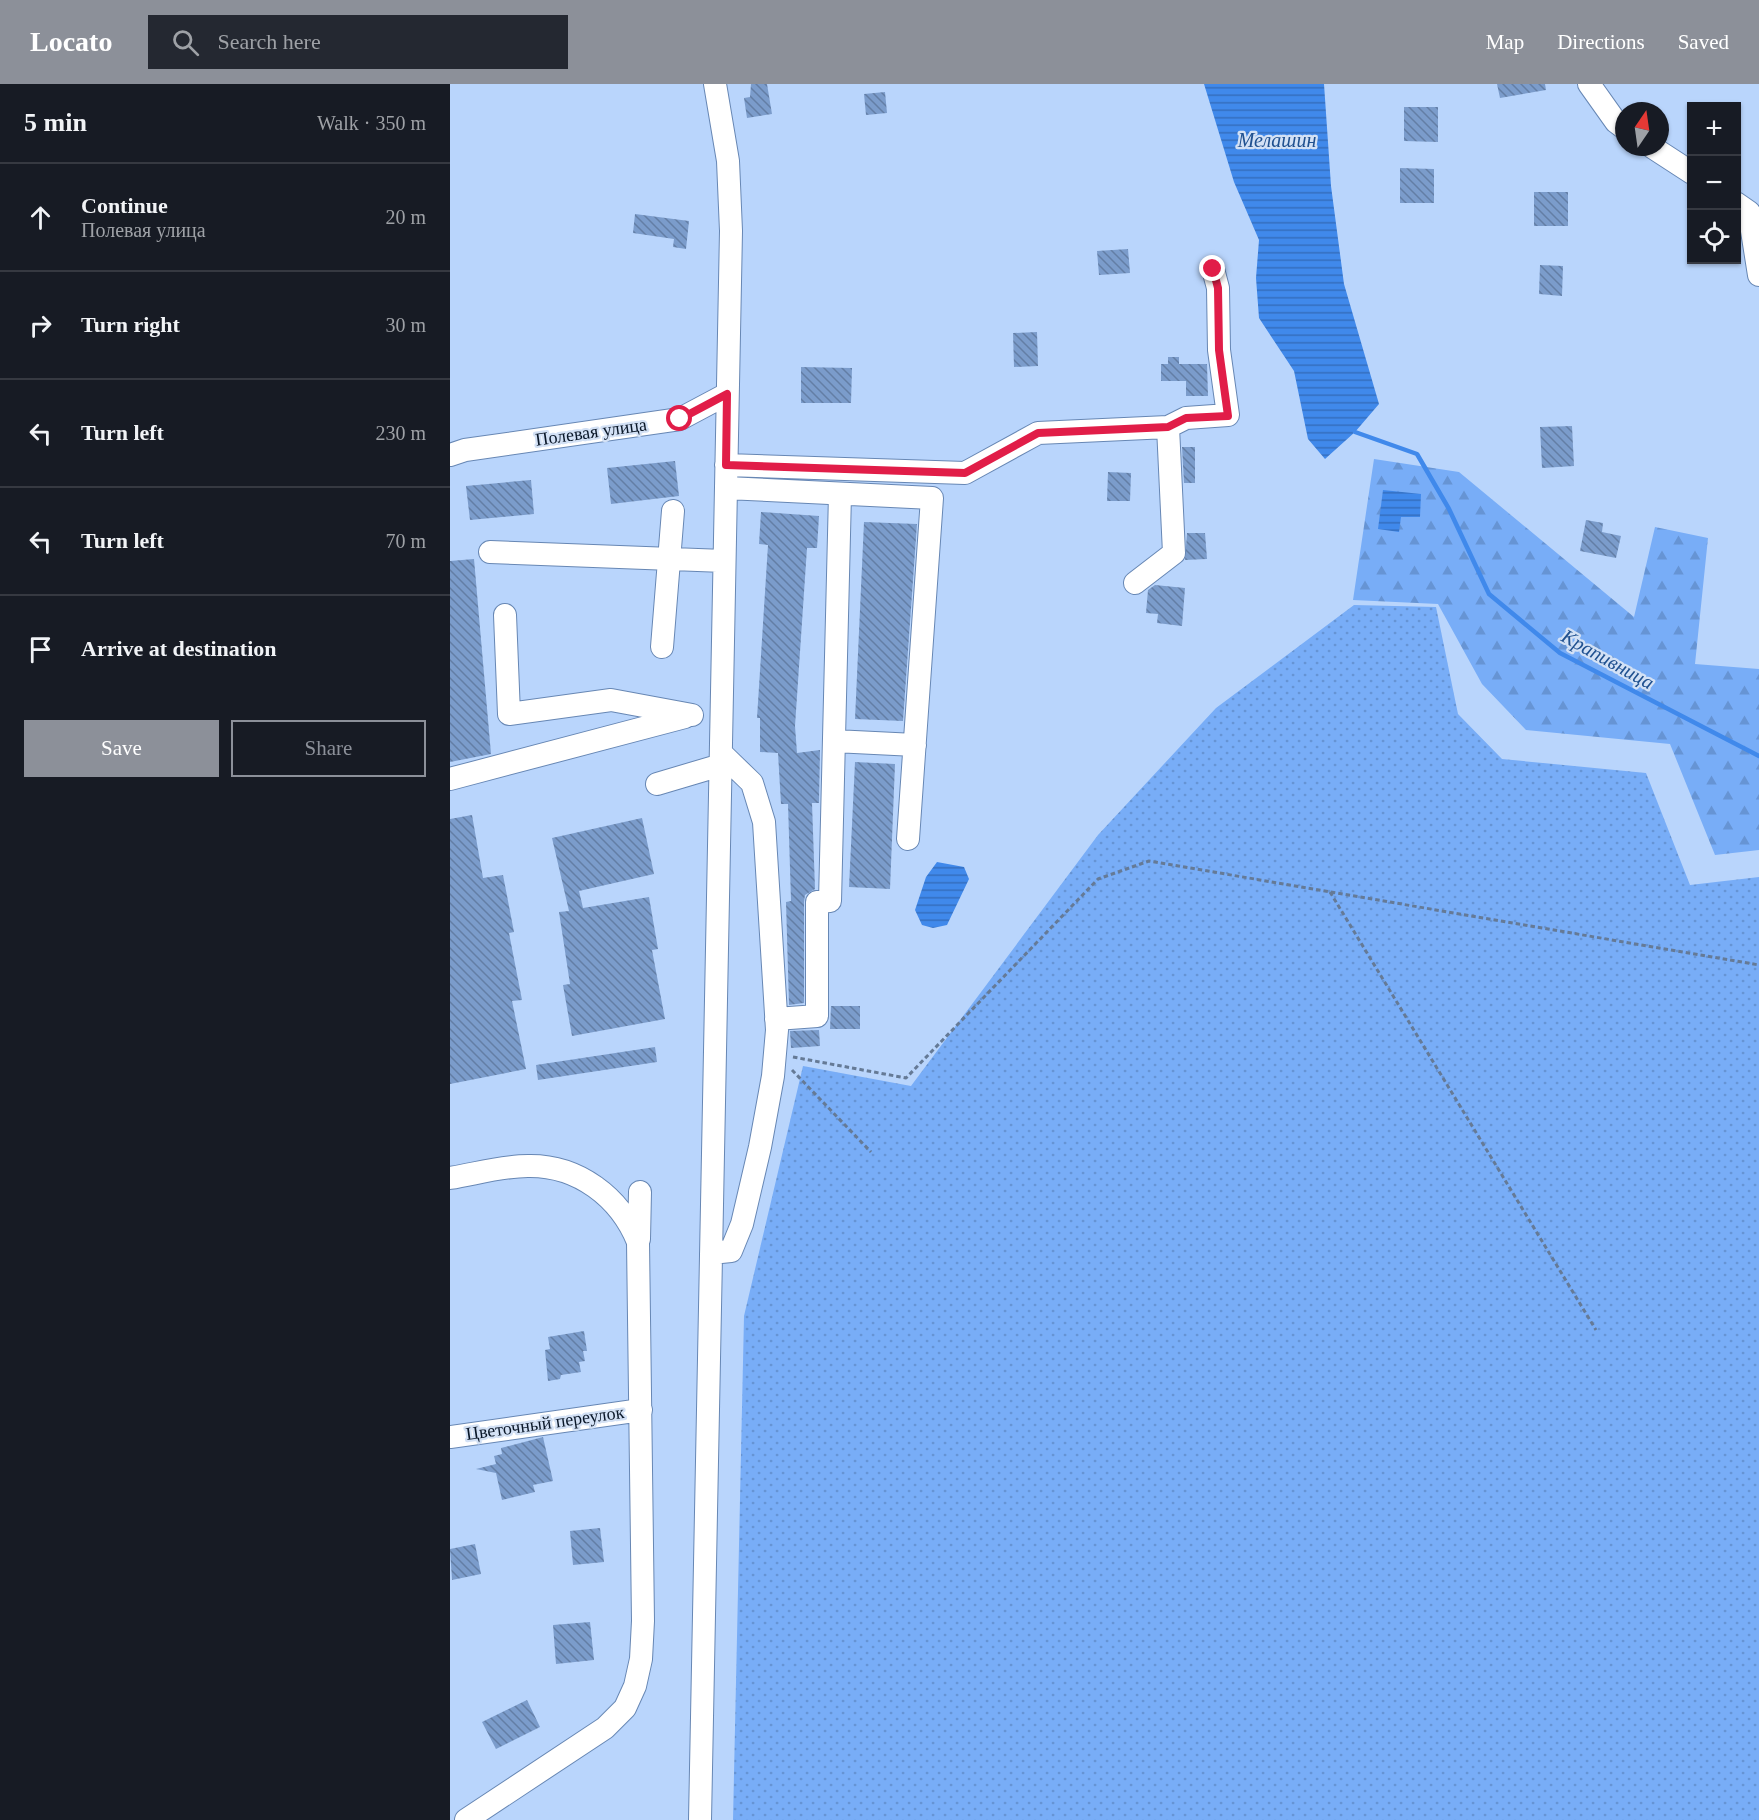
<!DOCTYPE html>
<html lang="en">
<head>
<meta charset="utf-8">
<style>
	:root { --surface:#171b24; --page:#242831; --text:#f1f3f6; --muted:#9ea1a6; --line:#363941; --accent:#8c9099 }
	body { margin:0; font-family:Georgia,serif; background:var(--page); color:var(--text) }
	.controls { position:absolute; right:18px; top:18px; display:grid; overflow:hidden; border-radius:0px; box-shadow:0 2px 4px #0004 }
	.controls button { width:54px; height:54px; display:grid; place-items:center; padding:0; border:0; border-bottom:2px solid var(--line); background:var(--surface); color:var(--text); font:30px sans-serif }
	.compass { position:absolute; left:1165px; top:18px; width:54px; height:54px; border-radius:50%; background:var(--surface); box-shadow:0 2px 4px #0004; rotate:13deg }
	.stop { position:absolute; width:18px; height:18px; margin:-14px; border:4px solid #e11d48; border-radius:50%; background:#fff }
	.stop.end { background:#e11d48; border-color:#fff; box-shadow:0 2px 6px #0008 }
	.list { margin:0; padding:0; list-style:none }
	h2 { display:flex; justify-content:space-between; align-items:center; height:78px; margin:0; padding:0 24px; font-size:26px }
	h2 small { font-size:20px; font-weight:400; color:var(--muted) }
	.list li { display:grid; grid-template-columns:39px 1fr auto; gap:18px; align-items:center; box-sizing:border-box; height:108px; padding:0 24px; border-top:2px solid var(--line) }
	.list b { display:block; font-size:22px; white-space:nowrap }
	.list p { margin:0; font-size:20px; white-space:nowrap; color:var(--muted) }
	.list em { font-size:20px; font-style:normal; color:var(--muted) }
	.actions { display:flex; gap:12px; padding:18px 24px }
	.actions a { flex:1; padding:14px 0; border:2px solid var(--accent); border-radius:0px; text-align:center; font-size:21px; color:var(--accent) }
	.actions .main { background:var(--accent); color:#fff }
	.icon { flex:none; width:33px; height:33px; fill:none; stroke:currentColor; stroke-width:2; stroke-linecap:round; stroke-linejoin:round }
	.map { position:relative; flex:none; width:1309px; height:1736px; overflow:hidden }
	header { display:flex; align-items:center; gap:36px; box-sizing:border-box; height:84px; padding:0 30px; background:var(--accent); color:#fff }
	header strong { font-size:28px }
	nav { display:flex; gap:33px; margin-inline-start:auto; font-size:21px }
	.search { width:420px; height:54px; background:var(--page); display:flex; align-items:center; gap:15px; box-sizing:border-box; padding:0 21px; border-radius:0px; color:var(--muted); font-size:22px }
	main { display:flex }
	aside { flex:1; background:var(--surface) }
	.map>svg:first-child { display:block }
	.grass { fill:url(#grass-dots) }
	.forest { fill:url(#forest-firs) }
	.water { fill:url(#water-rules) }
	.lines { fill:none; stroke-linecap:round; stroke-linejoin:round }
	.stream { stroke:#4089eb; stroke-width:4.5 }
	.building { fill:url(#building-back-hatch) }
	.minor-casing { stroke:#6787b4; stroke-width:24 }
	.path { stroke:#657a96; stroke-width:3; stroke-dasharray:4.5 3; stroke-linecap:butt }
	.minor { stroke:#fff; stroke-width:22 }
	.route { stroke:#e11d48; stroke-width:8 }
	.labels { text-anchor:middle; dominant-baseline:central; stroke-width:4.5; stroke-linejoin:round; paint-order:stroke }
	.street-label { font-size:18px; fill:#091627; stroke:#d3e1f5 }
	.water-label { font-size:20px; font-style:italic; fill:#205190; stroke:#d3e1f5 }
</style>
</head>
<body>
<header>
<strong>Locato</strong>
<div class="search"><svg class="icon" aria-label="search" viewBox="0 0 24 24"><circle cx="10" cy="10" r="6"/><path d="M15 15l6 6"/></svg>Search here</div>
<nav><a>Map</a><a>Directions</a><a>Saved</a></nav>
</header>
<main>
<aside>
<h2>5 min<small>Walk · 350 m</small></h2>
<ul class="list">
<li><svg class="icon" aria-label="ahead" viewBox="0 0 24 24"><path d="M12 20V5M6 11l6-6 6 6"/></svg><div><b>Continue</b><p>Полевая улица</p></div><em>20 m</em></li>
<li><svg class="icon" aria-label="right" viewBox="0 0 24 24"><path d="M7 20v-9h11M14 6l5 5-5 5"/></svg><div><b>Turn right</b></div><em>30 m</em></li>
<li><svg class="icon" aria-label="left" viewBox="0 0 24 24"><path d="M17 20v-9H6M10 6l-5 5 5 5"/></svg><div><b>Turn left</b></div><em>230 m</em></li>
<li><svg class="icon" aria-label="left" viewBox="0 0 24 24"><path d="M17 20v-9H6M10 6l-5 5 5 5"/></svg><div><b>Turn left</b></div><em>70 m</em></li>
<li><svg class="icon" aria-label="arrive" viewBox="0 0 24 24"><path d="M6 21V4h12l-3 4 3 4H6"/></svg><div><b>Arrive at destination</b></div></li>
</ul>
<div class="actions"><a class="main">Save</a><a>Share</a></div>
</aside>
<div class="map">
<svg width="1309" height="1736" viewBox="0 0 1309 1736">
	<defs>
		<pattern id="grass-dots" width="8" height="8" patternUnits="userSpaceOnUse" patternTransform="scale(1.5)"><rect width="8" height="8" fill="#78adf7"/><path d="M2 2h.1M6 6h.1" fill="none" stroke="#6694d4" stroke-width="1.8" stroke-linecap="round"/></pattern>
		<pattern id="forest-firs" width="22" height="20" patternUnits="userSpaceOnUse" patternTransform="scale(1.5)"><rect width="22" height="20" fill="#78adf7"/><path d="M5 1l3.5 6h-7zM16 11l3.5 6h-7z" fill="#6694d4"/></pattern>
		<pattern id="water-rules" width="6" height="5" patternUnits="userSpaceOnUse" patternTransform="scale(1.5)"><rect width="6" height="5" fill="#4089eb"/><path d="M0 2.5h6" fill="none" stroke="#346fbe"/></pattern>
		<pattern id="building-back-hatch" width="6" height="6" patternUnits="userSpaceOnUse" patternTransform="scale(1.5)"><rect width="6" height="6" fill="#7b9ccb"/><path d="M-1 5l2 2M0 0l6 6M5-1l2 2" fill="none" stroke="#637ea5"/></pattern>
	</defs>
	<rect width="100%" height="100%" fill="#b9d5fc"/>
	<!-- grass -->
	<path class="grass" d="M904 521 986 523 1008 630 1052 675 1196 689 1240 801 1309 793V1736H283L294 1232 353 982 461 1002 648 751 766 624Z"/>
	<!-- forest -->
	<path class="forest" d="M924 375 1009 388 1184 533 1205 443 1258 454 1245 580 1309 585V766L1265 771 1220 660 1076 646 1032 600 988 520 903 516Z"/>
	<!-- water -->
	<path class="water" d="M754 0H874L881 102 894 200 929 320 905 348 875 375 858 355 844 287 809 234 806 194 809 156 784 98Z
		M933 406 971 410 970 433H951L949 448 928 445Z
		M487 778 514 783 519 795 497 841 483 844 472 841 465 826 476 793Z"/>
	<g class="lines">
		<!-- stream -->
		<path class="stream" d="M905 348 967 370 999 425 1039 510 1110 569 1309 672"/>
	</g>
	<!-- building -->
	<path class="building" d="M301 0H317L322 30 297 34 294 14 300 13Z
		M1047 0H1095L1096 6 1050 14Z
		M435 8 437 29 416 31 414 10Z
		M954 23H988V58L954 57Z
		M950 84 984 85V119H950Z
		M1084 108H1118V142H1084Z
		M185 130 239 137 236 165 223 163 224 155 183 149Z
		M678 165 680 189 649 191 647 167Z
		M1090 181 1113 182 1112 212 1089 210Z
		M587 248 588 282 564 283 563 249Z
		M718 273H729V280H757L758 312H736V297H711V280H718Z
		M351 283 402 284 401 319H351Z
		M1122 342 1124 382 1092 384 1090 343Z
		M732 363H745V399H734Z
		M225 377 229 412 161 420 157 384Z
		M658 388 681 389 680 417H657Z
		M81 396 84 430 20 436 16 402Z
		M311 428 369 432 367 464H357L345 642 347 669 370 666 369 719H362L365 805 355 811 354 818V919L339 921 336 818 341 817 338 720H331L328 669 310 668V634H307L318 461 309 460Z
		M1136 436 1153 439 1152 448 1171 452 1166 474 1130 467Z
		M414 438 467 440 453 637 405 635Z
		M737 449H755L757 475 735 476Z
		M24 475 41 670 0 678V477Z
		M705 501 735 504 732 542 707 539 708 530 696 529 698 506Z
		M405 678 445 680 440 805 399 803Z
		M22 731 33 794 53 791 64 848 59 849 72 916 62 917 76 985 0 1000V735Z
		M192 734 204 790 129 807 133 824 199 813 208 865 202 866 215 935 122 952 113 901 120 900 109 828 119 827 102 754Z
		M381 922H410V945H380Z
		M369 946 370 962 341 964 340 947Z
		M205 963 207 978 88 996 86 981Z
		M134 1247 137 1267H133L135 1277 129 1278 131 1288 111 1291 110 1295 98 1297 95 1266 100 1265 98 1253Z
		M93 1353 103 1397 83 1401 85 1408 52 1416 46 1389 26 1385 46 1380 44 1372 52 1370 51 1364Z
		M150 1444 154 1478 123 1481 120 1447Z
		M25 1460 31 1490 2 1496 0 1465Z
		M140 1538 144 1576 106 1580 103 1541Z
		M77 1616 90 1643 46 1665 32 1638Z"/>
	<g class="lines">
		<!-- minor casing -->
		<g class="minor-casing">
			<path id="minor" d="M1139 0 1166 38 1174 44
				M1202 63 1242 89
				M1286 119 1299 128 1309 191
				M718 343 736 334 778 331 769 266 768 204 763 185
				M0 371 15 366 230 335 277 310
				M276 381 515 389 588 349 718 343 724 469 685 499
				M276 404 482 414 458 755
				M40 468 274 477
				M55 531 59 630 161 616 242 631
				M212 563 223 427
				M384 657 465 661
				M0 695 235 633
				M207 700 271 681
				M326 935 367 932V818L380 817 390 410
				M0 1094C25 1090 52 1082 78 1082 128 1081 170 1113 188 1158L193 1537 191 1575 185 1602 175 1624 155 1644 16 1736
				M189 1155 190 1108
				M261 1169 281 1167 292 1140 310 1063 323 992 327 946 314 738 302 699 271 669
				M0 1353 191 1326
				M250 1736 281 147 278 77 265 0"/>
		</g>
		<!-- path -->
		<path class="path" d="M880 808 1146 1246
			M343 973 456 994 648 795 699 777 1309 881
			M342 986 421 1068"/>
		<!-- minor -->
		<use href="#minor" class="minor"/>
	</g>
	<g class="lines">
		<!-- route -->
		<path class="route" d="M230 335 277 310 276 381 515 389 588 349 718 343 736 334 778 332 769 266 768 204 763 185"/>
	</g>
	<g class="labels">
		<!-- street labels -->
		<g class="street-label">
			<text transform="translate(141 348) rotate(-8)">Полевая улица</text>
			<text transform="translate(95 1339) rotate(-8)">Цветочный переулок</text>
		</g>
		<!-- water labels -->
		<g class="water-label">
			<text x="827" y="56">Мелашин</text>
			<text transform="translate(1158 575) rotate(29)">Крапивница</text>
		</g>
	</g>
</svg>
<div class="controls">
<button>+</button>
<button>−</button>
<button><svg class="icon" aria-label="locate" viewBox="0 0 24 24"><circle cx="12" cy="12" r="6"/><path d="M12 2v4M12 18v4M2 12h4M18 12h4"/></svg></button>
</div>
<svg class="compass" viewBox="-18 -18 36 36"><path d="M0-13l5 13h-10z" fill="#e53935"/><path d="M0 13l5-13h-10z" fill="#9ea1a6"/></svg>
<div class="stop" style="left:230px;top:335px"></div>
<div class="stop end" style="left:763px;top:185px"></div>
</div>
</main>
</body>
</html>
